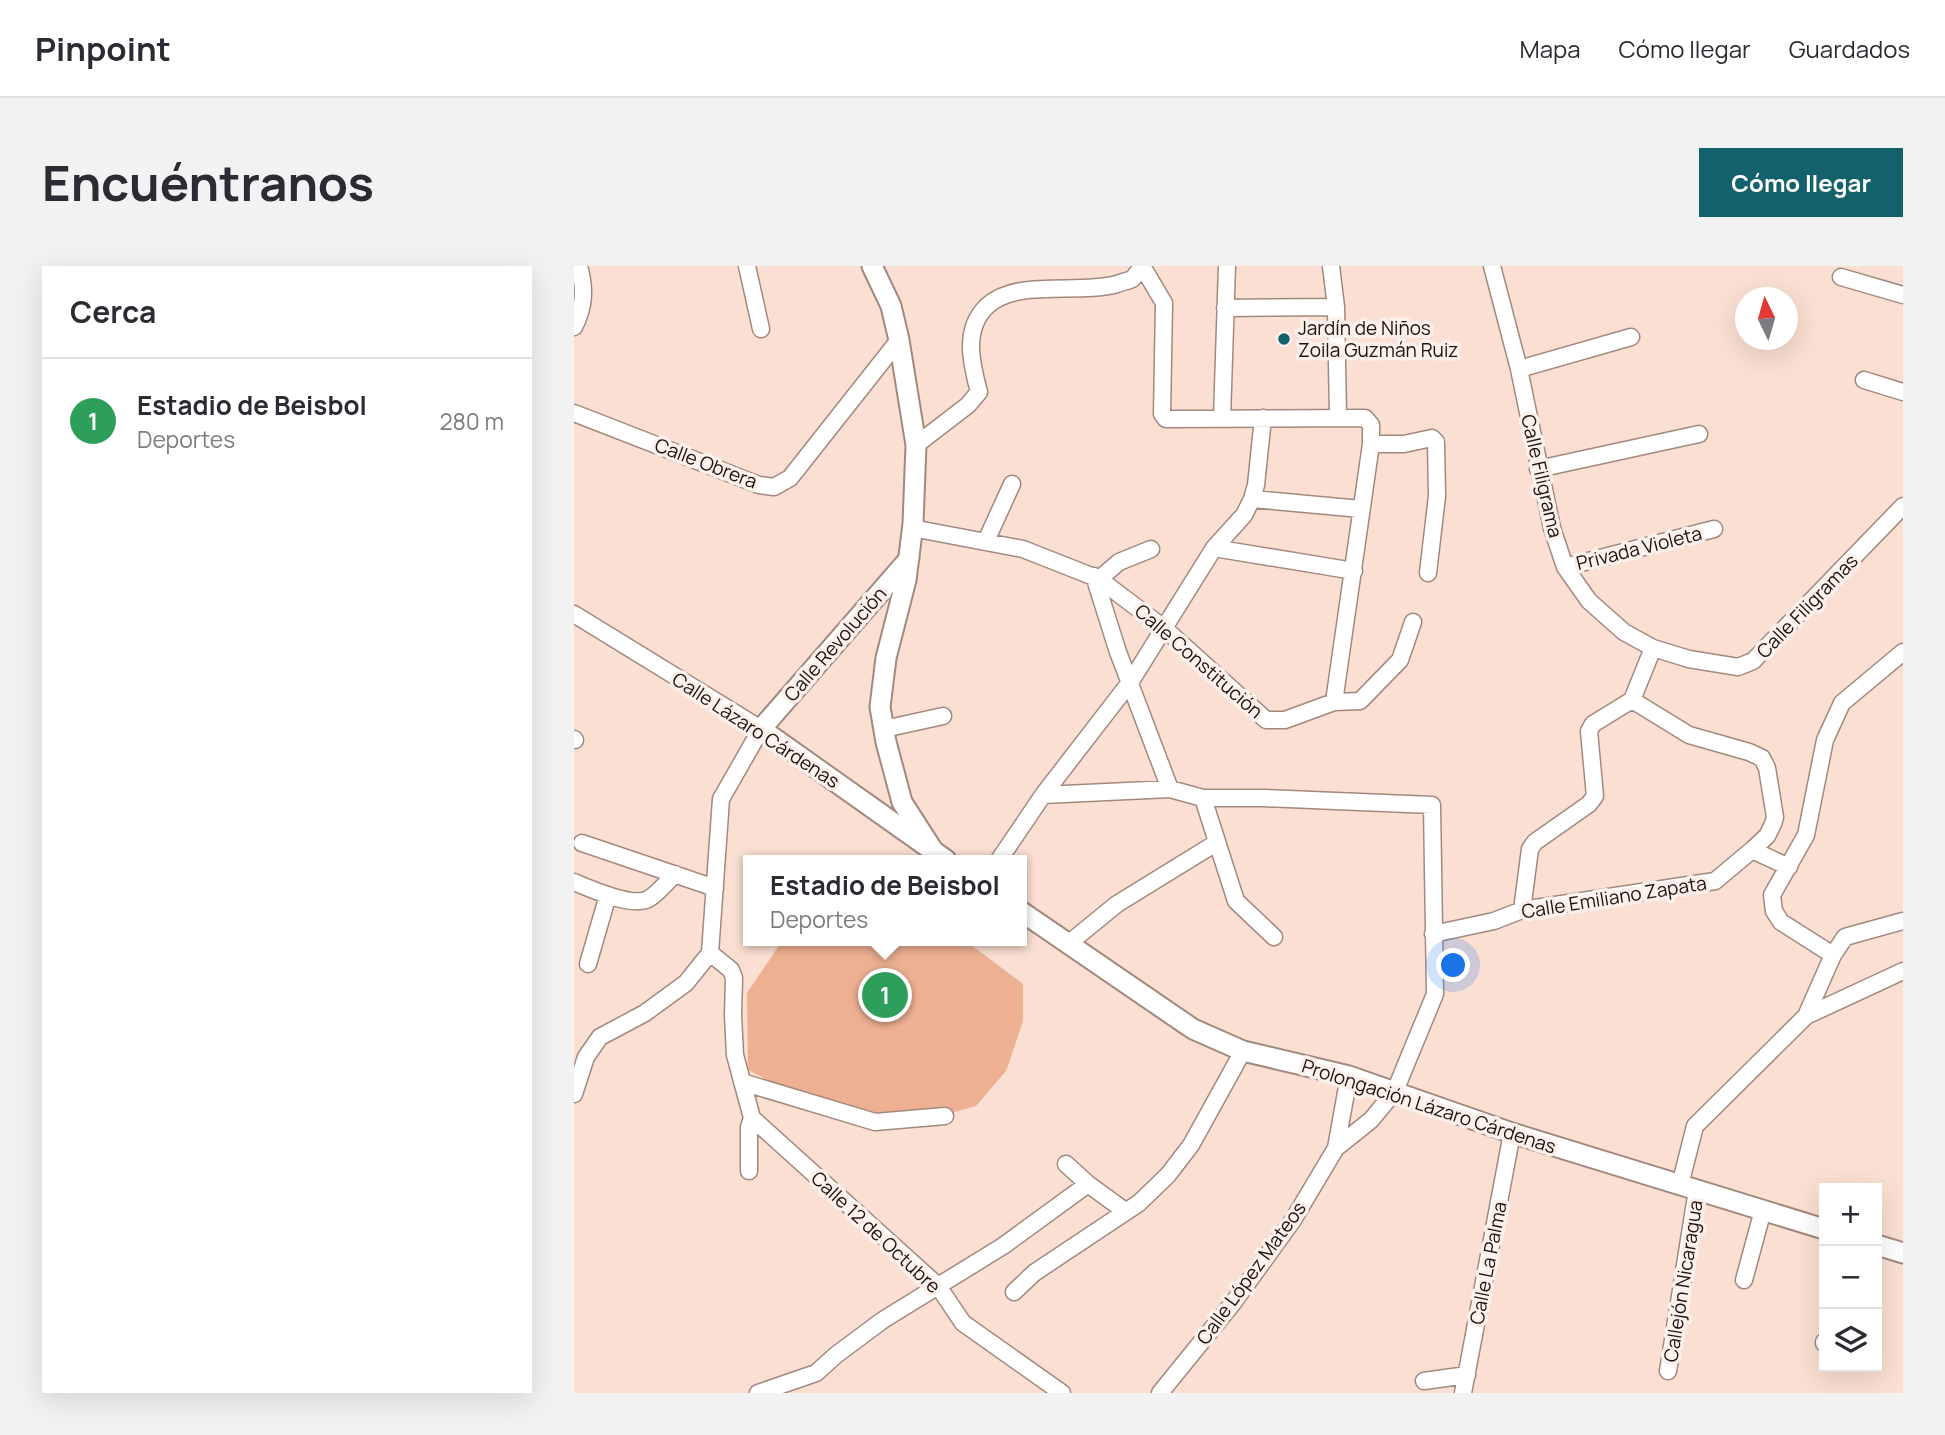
<!DOCTYPE html>
<html lang="es">
<head>
<meta charset="utf-8">
<style>
	:root { --surface:#fff; --page:#f2f2f3; --text:#2b2b33; --muted:#7c7c81; --line:#e1e1e2; --accent:#13616b }
	body { margin:0; font-family:Manrope,sans-serif; background:var(--page); color:var(--text) }
	.controls { position:absolute; right:21px; bottom:21px; display:grid; overflow:hidden; border-radius:0px; box-shadow:0 7px 28px #0002 }
	.controls button { width:63px; height:63px; display:grid; place-items:center; padding:0; border:0; border-bottom:2px solid var(--line); background:var(--surface); color:var(--text); font:35px sans-serif }
	.compass { position:absolute; left:1161px; top:21px; width:63px; height:63px; border-radius:50%; background:var(--surface); box-shadow:0 7px 28px #0002; rotate:355deg }
	.you { position:absolute; left:880px; top:700px; width:24px; height:24px; margin:-18px; border:5px solid #fff; border-radius:50%; background:#1a73e8; box-shadow:0 0 0 10px #1a73e833 }
	.badge { display:grid; place-items:center; width:46px; height:46px; border-radius:50%; background:var(--accent); color:#fff; font-size:23px; font-weight:700 }
	.pin { position:absolute; translate:-50% -50%; border:4px solid #fff; box-shadow:0 2px 7px #0006 }
	.popup { position:absolute; left:169px; top:589px; width:284px; height:91px; box-sizing:border-box; display:grid; place-content:center; border-radius:0px; background:var(--surface); filter:drop-shadow(0 2px 5px #0005); font-size:23px; white-space:nowrap; color:var(--muted) }
	.popup b { font-size:26px; color:var(--text) }
	.popup::after { content:''; position:absolute; left:50%; top:100%; margin-left:-14px; border:14px solid transparent; border-top-color:var(--surface) }
	.list { margin:0; padding:0; list-style:none }
	h2 { display:flex; justify-content:space-between; align-items:center; height:91px; margin:0; padding:0 28px; font-size:30px }
	h2 small { font-size:23px; font-weight:400; color:var(--muted) }
	.list li { display:grid; grid-template-columns:46px 1fr auto; gap:21px; align-items:center; box-sizing:border-box; height:126px; padding:0 28px; border-top:2px solid var(--line) }
	.list b { display:block; font-size:26px; white-space:nowrap }
	.list p { margin:0; font-size:23px; white-space:nowrap; color:var(--muted) }
	.list em { font-size:23px; font-style:normal; color:var(--muted) }
	.icon { flex:none; width:38px; height:38px; fill:none; stroke:currentColor; stroke-width:2; stroke-linecap:round; stroke-linejoin:round }
	.map { position:relative; flex:none; width:1329px; height:1127px; overflow:hidden; border-radius:0px }
	header { display:flex; align-items:center; gap:42px; box-sizing:border-box; height:98px; padding:0 35px; background:var(--surface); border-bottom:2px solid var(--line) }
	header strong { font-size:33px }
	nav { display:flex; gap:38px; margin-inline-start:auto; font-size:24px }
	.intro { display:flex; align-items:center; justify-content:space-between; box-sizing:border-box; height:168px; padding:0 42px }
	h1 { margin:0; font-size:49px }
	.button { padding:18px 32px; border-radius:0px; background:var(--accent); color:#fff; font-size:24px; font-weight:700 }
	main { display:flex; gap:42px; padding:0 42px }
	aside { flex:1; background:var(--surface); border-radius:0px; box-shadow:0 7px 28px #0002 }
	.map>svg:first-child { display:block }
	.green { fill:#edb092 }
	.lines { fill:none; stroke-linecap:round; stroke-linejoin:round }
	.minor-casing { stroke:#a2897d; stroke-width:19 }
	.major-casing { stroke:#a2897d; stroke-width:23 }
	.minor { stroke:#fff; stroke-width:16 }
	.major { stroke:#fff; stroke-width:19 }
	.poi-dot { fill:#13616b; stroke:#fbf0eb; stroke-width:2.5 }
	.labels { text-anchor:middle; dominant-baseline:central; stroke-width:7; stroke-linejoin:round; paint-order:stroke }
	.poi-label { font-size:19px; fill:#1c130e; stroke:#fbf0eb; text-anchor:start }
	.street-label { font-size:19px; fill:#1c130e; stroke:#fbf0eb }
</style>
</head>
<body>
<header>
<strong>Pinpoint</strong>
<nav><a>Mapa</a><a>Cómo llegar</a><a>Guardados</a></nav>
</header>
<div class="intro"><h1>Encuéntranos</h1><a class="button">Cómo llegar</a></div>
<main>
<aside>
<h2>Cerca<small></small></h2>
<ul class="list">
<li><span class="badge" style="background:#2e9e5b">1</span><div><b>Estadio de Beisbol</b><p>Deportes</p></div><em>280 m</em></li>
</ul>
</aside>
<div class="map">
<svg width="1329" height="1127" viewBox="0 0 1329 1127">
	<rect width="100%" height="100%" fill="#fadfd2"/>
	<!-- green -->
	<path class="green" d="M208 675H392L449 718V755L432 805 402 840 339 858 254 844 174 804 173 727Z"/>
	<g class="lines">
		<!-- minor casing -->
		<g class="minor-casing">
			<path id="minor" d="M173 0 187 63
				M568 0 590 37 588 148 592 153 791 152 797 159V178L760 436
				M757 0 762 41 764 152
				M918 0 945 103 978 262 991 301 1015 335 1050 366 1079 382 1115 393 1164 401 1179 395 1329 240
				M1267 11 1329 29
				M651 42 762 41
				M0 61C11 40 11 22 5 0
				M945 103 1057 71
				M1290 114 1329 126
				M0 147 185 219 200 221 216 212 325 74
				M648 152 653 0
				M797 178H830L858 172 862 176 863 230 854 307
				M342 179 394 139 405 126C397 96 389 63 413 40 443 12 504 29 543 18 548 16 554 15 558 13 562 10 565 4 568 0
				M964 203 1125 168
				M678 233 787 243
				M338 262 449 283 525 313 591 363 692 454H711L760 436 786 435 826 394 839 356
				M412 275 438 218
				M640 282 780 305
				M991 301 1140 263
				M520 310 544 386 596 523 629 532H689L858 539 861 728 821 825 797 854 762 882
				M525 313 545 296 577 283
				M0 348 187 463 147 533 136 687 112 717 71 747 26 771 12 791 0 828
				M310 463 369 450
				M0 473 1 474
				M469 529 596 523
				M629 532 662 635 700 671
				M8 577 141 622
				M1178 584 1215 601
				M425 594 469 529 557 415 640 282 670 249 678 233 682 219 689 152
				M0 616C17 623 60 643 76 632 85 626 93 616 101 608
				M948 644 956 583 961 576 1015 538 1021 530 1015 465 1019 458 1058 434 1079 382
				M859 668 920 655 948 644 1141 615 1178 584 1193 570 1199 558 1201 551 1193 502 1188 492 1175 486 1115 469 1058 434
				M494 678 543 638 642 577
				M136 687 157 704 160 712 159 749 161 789 178 852 364 1020 389 1057 488 1127
				M1259 689 1207 656 1200 645 1198 629 1232 569 1251 474 1268 437 1329 386
				M14 698 34 629
				M1232 750 1259 689 1271 671 1329 655
				M168 816 301 856 371 850
				M492 898 514 918 551 945
				M175 905V861L178 852
				M1106 919 1121 860 1232 750 1329 705
				M1170 1014 1189 944
				M440 1026 460 1007 565 937 594 909 617 879 669 785
				M1250 1077V1076
				M1094 1105 1123 924
				M850 1115 893 1109
				M184 1127 242 1107 262 1089 309 1054 429 980 514 918
				M586 1127 659 1037 719 954 762 882 775 810
				M889 1127 938 867"/>
		</g>
		<!-- major casing -->
		<g class="major-casing">
			<path id="major" d="M298 0 317 40 325 74 342 179 339 258 332 314 312 392 306 441 312 476 328 536 360 586
				M335 293 187 463 372 594
				M448 646 619 763 669 785 775 810 938 867 1250 963
				M1303 979 1329 987"/>
		</g>
		<!-- minor -->
		<use href="#minor" class="minor"/>
		<!-- major -->
		<use href="#major" class="major"/>
	</g>
	<!-- markers -->
	<circle class="poi-dot" cx="710" cy="73" r="7"/>
	<g class="labels">
		<!-- poi labels -->
		<g class="poi-label">
			<text x="724" y="62">Jardín de Niños<tspan x="724" dy="22">Zoila Guzmán Ruiz</tspan></text>
		</g>
		<!-- street labels -->
		<g class="street-label">
			<text transform="translate(132 197) rotate(21)">Calle Obrera</text>
			<text transform="translate(968 210) rotate(77)">Calle Filigrama</text>
			<text transform="translate(1065 282) rotate(-14)">Privada Violeta</text>
			<text transform="translate(1233 340) rotate(-46)">Calle Filigramas</text>
			<text transform="translate(261 378) rotate(-49)">Calle Revolución</text>
			<text transform="translate(625 395) rotate(41)">Calle Constitución</text>
			<text transform="translate(182 464) rotate(33)">Calle Lázaro Cárdenas</text>
			<text transform="translate(1040 631) rotate(-9)">Calle Emiliano Zapata</text>
			<text transform="translate(855 840) rotate(18)">Prolongación Lázaro Cárdenas</text>
			<text transform="translate(302 966) rotate(43)">Calle 12 de Octubre</text>
			<text transform="translate(914 997) rotate(-79)">Calle La Palma</text>
			<text transform="translate(677 1007) rotate(-54)">Calle López Mateos</text>
			<text transform="translate(1109 1015) rotate(-81)">Callejón Nicaragua</text>
		</g>
	</g>
</svg>
<div class="controls">
<button>+</button>
<button>−</button>
<button><svg class="icon" aria-label="layers" viewBox="0 0 24 24"><path d="M12 4l9 5-9 5-9-5zM3 14l9 5 9-5"/></svg></button>
</div>
<svg class="compass" viewBox="-18 -18 36 36"><path d="M0-13l5 13h-10z" fill="#e53935"/><path d="M0 13l5-13h-10z" fill="#7c7c81"/></svg>
<div class="you"></div>
<div class="pin badge" style="left:311px;top:729px;background:#2e9e5b">1</div>
<div class="popup"><b>Estadio de Beisbol</b>Deportes</div>
</div>
</main>
</body>
</html>
